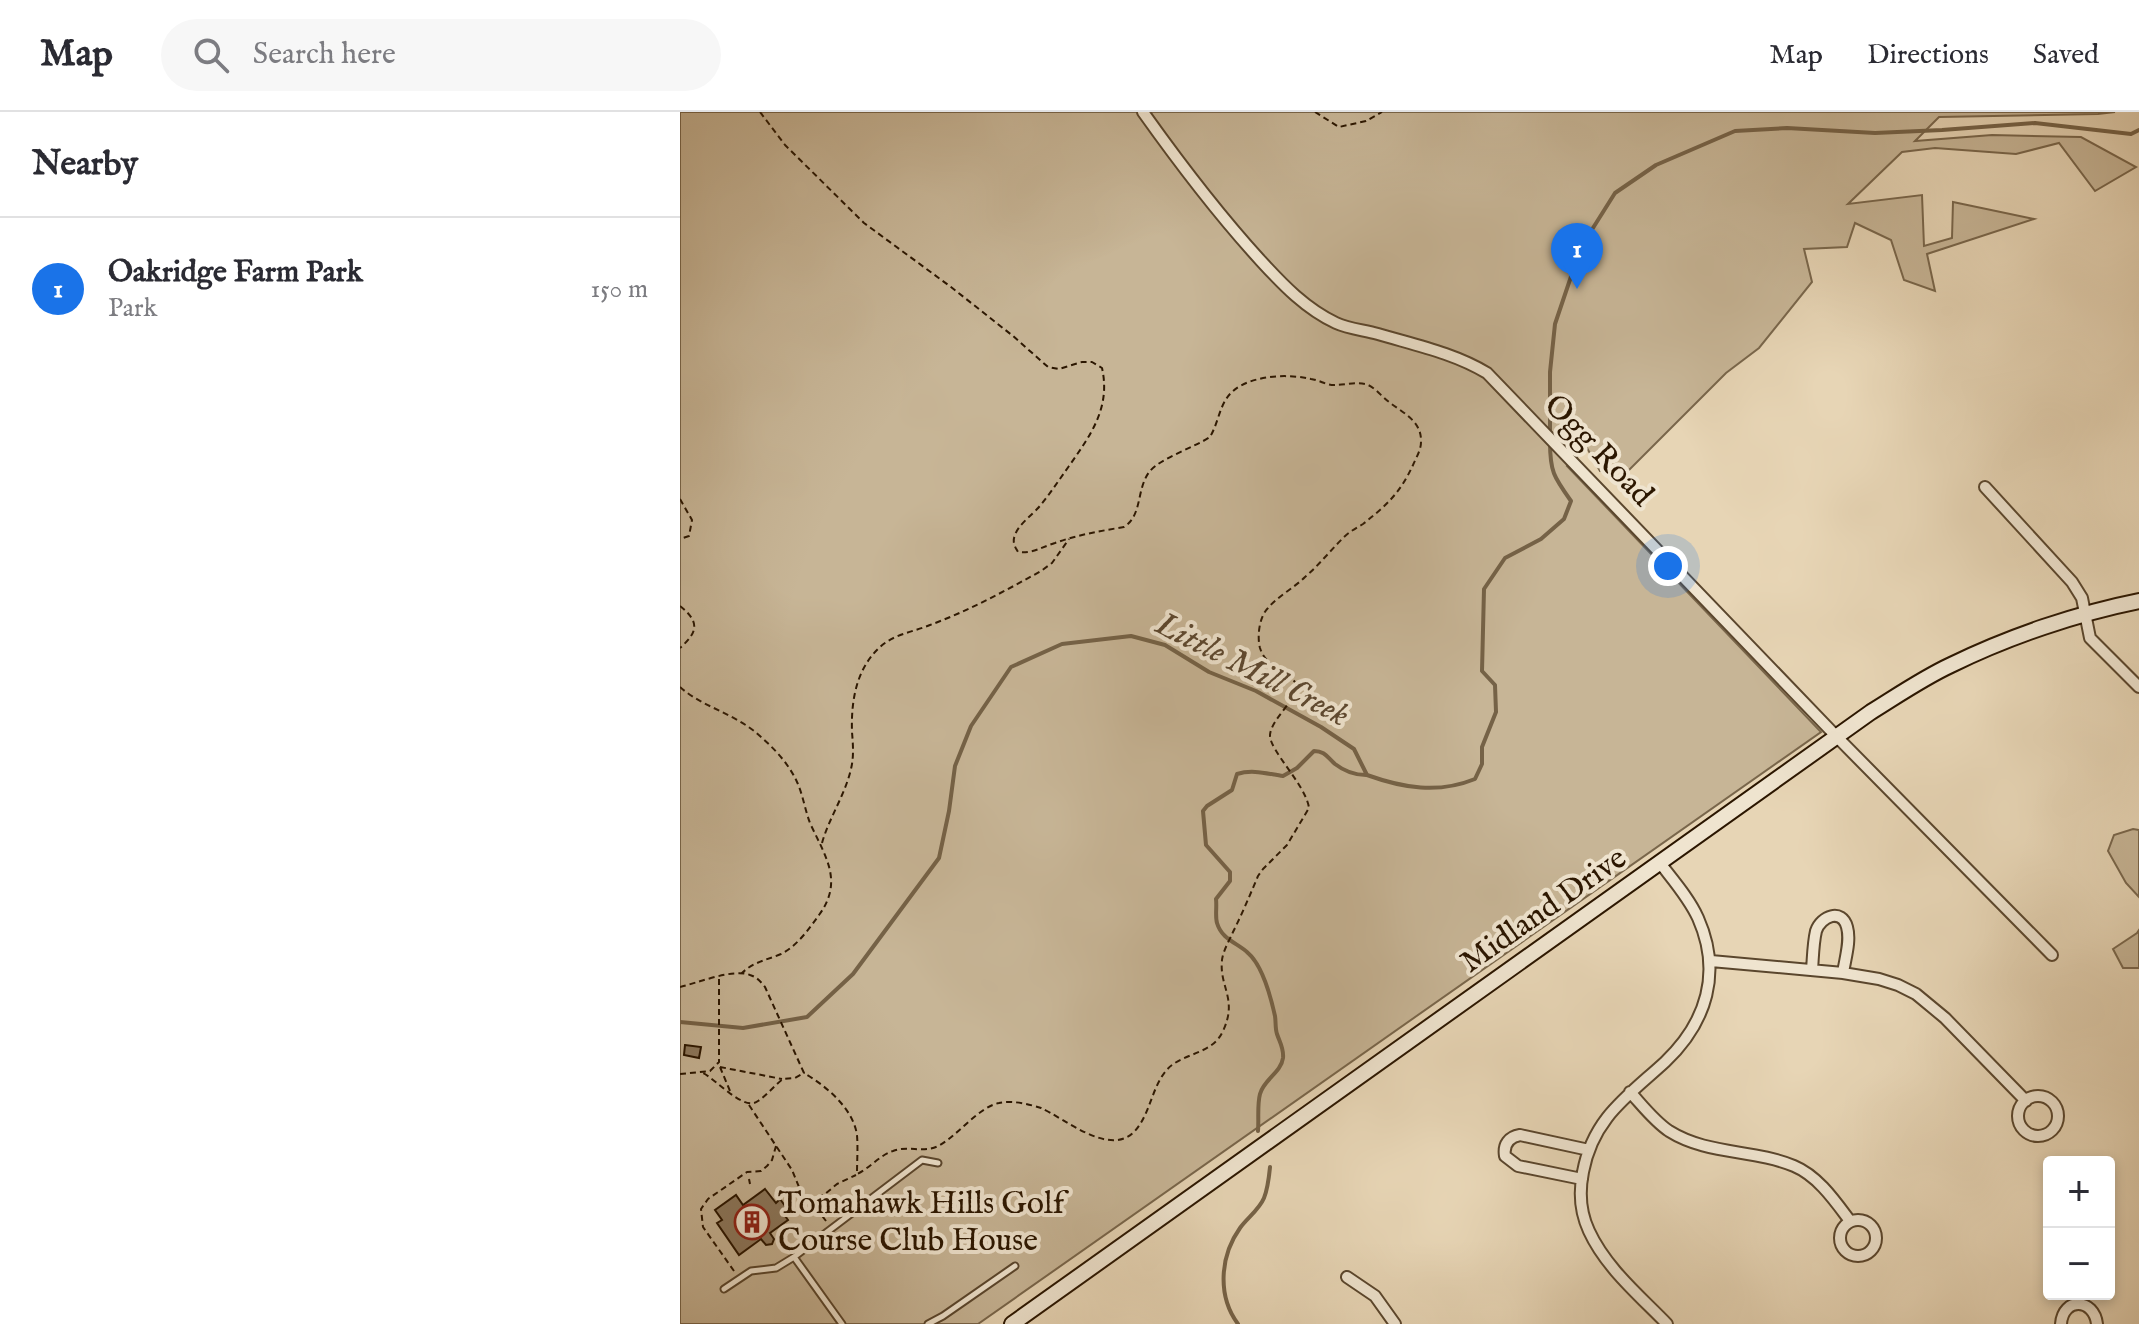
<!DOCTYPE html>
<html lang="en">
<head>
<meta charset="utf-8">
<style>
	:root { --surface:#fff; --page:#f7f7f7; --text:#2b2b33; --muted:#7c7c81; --line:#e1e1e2; --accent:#1a73e8 }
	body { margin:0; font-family:"IM FELL English",serif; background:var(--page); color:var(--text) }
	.controls { position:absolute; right:24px; bottom:24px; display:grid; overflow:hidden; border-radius:8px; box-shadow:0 4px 12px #0003 }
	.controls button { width:72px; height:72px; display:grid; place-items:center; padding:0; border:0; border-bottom:2px solid var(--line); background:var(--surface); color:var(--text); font:40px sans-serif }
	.you { position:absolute; left:988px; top:454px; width:28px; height:28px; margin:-20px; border:6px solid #fff; border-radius:50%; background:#1a73e8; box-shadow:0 0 0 12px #1a73e833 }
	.badge { display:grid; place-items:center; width:52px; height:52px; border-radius:50%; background:var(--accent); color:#fff; font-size:26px; font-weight:700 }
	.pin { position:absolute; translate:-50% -66px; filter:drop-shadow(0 2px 4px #0008) }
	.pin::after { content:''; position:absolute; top:42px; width:28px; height:24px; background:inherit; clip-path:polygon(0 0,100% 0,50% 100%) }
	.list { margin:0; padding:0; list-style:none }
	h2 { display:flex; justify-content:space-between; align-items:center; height:104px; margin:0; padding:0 32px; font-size:34px }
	h2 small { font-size:26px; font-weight:400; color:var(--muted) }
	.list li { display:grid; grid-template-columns:52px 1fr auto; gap:24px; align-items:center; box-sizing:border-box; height:144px; padding:0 32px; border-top:2px solid var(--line) }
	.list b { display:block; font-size:30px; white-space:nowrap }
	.list p { margin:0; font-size:26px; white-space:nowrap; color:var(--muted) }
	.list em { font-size:26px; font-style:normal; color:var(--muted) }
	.icon { flex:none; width:44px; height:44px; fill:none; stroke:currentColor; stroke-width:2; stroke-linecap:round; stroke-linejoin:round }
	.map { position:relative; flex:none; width:1459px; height:1212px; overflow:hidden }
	header { display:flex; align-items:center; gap:48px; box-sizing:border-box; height:112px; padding:0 40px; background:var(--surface); border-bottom:2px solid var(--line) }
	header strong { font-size:38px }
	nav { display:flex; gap:44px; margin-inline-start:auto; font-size:28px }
	.search { width:560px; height:72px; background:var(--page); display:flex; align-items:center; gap:20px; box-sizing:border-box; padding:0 28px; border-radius:44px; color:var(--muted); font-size:30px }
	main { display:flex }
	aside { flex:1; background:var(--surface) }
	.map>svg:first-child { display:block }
	.green { fill:#c7b596; stroke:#79664b; stroke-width:2 }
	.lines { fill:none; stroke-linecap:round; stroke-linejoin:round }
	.stream { stroke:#756247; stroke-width:4 }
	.building { fill:#8d795e; stroke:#2b1600; stroke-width:2 }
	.service-casing { stroke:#5a462d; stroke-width:9 }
	.minor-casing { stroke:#5a462d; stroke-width:14 }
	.secondary-casing { stroke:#2b1600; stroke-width:18 }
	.path { stroke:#2b1600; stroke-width:2; stroke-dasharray:6 4; stroke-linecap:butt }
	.service { stroke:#efe4cf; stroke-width:5 }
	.minor { stroke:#efe4cf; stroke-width:10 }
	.secondary { stroke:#efe4cf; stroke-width:14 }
	.labels { text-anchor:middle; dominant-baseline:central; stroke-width:8; stroke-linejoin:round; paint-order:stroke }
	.street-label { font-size:32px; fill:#2b1600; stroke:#efe4cf }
	.poi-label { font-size:32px; fill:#2b1600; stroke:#efe4cf; text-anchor:start }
	.water-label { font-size:34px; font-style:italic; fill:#5d4830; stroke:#efe4cf }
</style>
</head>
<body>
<header>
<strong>Map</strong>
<div class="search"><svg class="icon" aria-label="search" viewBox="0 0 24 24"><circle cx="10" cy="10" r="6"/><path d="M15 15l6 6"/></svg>Search here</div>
<nav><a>Map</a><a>Directions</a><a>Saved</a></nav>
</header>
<main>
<aside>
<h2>Nearby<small></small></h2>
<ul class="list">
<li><span class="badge">1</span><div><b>Oakridge Farm Park</b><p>Park</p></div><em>150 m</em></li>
</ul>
</aside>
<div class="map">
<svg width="1459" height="1212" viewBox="0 0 1459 1212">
	<rect width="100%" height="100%" fill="#e7d5b5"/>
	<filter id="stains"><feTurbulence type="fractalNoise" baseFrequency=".0025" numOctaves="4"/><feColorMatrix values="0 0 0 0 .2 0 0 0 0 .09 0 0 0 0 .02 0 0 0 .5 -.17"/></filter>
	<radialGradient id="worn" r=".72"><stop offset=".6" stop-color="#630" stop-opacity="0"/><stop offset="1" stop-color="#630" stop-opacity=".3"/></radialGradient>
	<!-- green -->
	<path class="green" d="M0 0H1435L1418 2 1259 5 1235 29 1312 23 1401 25 1456 55 1415 79 1379 31 1336 42 1255 36 1222 40 1168 92 1242 83 1244 134 1272 126 1273 90 1354 107 1247 142 1255 179 1224 168 1211 128 1175 111 1167 135 1124 137 1132 170 1079 236 1046 261 947 360 920 359 907 336 887 354 1141 620 298 1212H0Z
		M1453 717 1459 718V785L1446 771 1428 739 1434 723Z
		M1459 818V856H1443L1433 837 1457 821Z"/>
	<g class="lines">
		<!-- stream -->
		<path class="stream" d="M870 321V260L875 212 901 135 935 81 976 53 1055 19 1107 16 1195 21 1262 18 1355 11 1451 22 1459 18
			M0 910 63 916 127 905 173 862 259 746 269 699 275 654 291 614 331 555 382 532 451 524 485 533 529 560 576 579 641 615 674 637 687 663C723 676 758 682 795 667L802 652V635L816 600 815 573 802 559 804 477 825 446 861 427 884 407 891 389C874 365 870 360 870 330
			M578 1019C579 1008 577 993 580 982 584 967 601 961 603 946 604 936 600 931 597 922 595 916 596 910 595 904 591 886 582 853 568 841 558 831 542 828 537 811 535 804 537 795 536 787L550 769V760L526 733 523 699 527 694 552 678 557 662C573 657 588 662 603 664L617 656 634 639C645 639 647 645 655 652 664 659 675 663 686 663
			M558 1212C537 1184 540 1144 560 1116 567 1106 579 1098 584 1086 588 1076 589 1065 590 1055"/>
	</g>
	<!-- building -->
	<path class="building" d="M5 933 21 935 19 946 4 943Z
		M85 1077 96 1091 100 1087 108 1098 103 1101 108 1108 90 1121 94 1127 92 1132 86 1133 81 1127 59 1143 37 1111 42 1108 35 1098 56 1083 63 1093Z"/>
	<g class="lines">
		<!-- service casing -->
		<g class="service-casing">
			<path id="service" d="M114 1145 242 1048 258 1051
				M44 1177 71 1159 96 1156 114 1145 162 1212
				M248 1212 263 1204 335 1154"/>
		</g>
		<!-- minor casing -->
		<g class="minor-casing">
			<path id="minor" d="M463 0C500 52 538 102 581 149 603 173 626 197 656 211 669 217 684 218 698 222 735 233 774 241 807 261L1156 624 1372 843
				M1305 375 1392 470 1402 486 1410 526 1459 575
				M980 751C993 768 1009 786 1018 806 1042 860 1027 910 985 950 948 984 913 1006 903 1060 899 1080 900 1100 909 1119 926 1156 960 1184 987 1212
				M1031 849 1163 861 1199 867 1218 873 1236 882 1265 906 1346 989
				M1132 858C1133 846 1133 832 1136 819 1141 804 1162 796 1167 815 1171 829 1165 847 1163 861
				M950 980C962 993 974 1009 989 1019 1027 1043 1073 1037 1114 1054 1138 1064 1155 1089 1170 1109
				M1338 1004a20 20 0 1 1 40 0a20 20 0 1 1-40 0Z
				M902 1067 838 1054 825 1044C823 1032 829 1025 840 1023L909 1038
				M1160 1126a18 18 0 1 1 36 0a18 18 0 1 1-36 0Z
				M667 1165 695 1184 715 1212
				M1381 1212C1383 1185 1414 1186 1417 1212"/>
		</g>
		<!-- secondary casing -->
		<g class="secondary-casing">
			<path id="secondary" d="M332 1212 1191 600C1217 584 1243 566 1271 553 1328 525 1398 501 1459 489"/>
		</g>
		<!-- path -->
		<path class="path" d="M80 0 105 33 184 111 271 175 333 224 368 255 379 257 402 250H412L422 256C431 296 410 324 389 354 379 368 370 382 359 395 352 403 338 413 335 423 332 430 335 435 338 440 352 442 362 435 375 431 397 423 420 419 444 415 463 403 456 376 470 359 481 346 515 335 530 325 541 306 539 286 560 274 580 263 609 262 631 267 639 268 646 273 654 273 664 273 675 270 685 272 694 274 701 284 709 290 723 301 742 309 741 330 741 338 736 346 733 353 720 381 707 393 683 412 676 416 669 420 663 426 650 439 639 453 625 465 614 476 598 484 588 496 579 505 577 525 580 536 586 556 609 559 618 574 614 590 591 608 590 623 589 638 626 673 629 696L607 733 583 757 578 764C570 783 562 802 553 820 549 829 543 839 542 848 539 875 558 887 543 919 532 944 500 940 485 960 471 978 470 1003 454 1020 429 1045 384 1006 361 996 349 992 331 988 319 991 299 995 279 1022 260 1033 245 1042 229 1033 213 1039 200 1043 190 1056 177 1062 177 1049 178 1036 177 1023 173 996 146 974 124 961
			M635 0 659 15 686 9 702 0
			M0 387 12 408 9 424 0 427
			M0 494C20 510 18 520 0 536
			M0 575C21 594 50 600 74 619 91 633 108 650 117 670 123 683 125 698 130 711 145 744 164 769 139 803 129 817 117 834 101 842 87 848 73 850 62 861
			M142 731C149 706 165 683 171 657 174 645 173 632 172 620 171 589 176 557 200 535 214 522 233 520 250 513 288 499 325 479 361 459L372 451 389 427
			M0 875C17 871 54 856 70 863 77 865 81 870 85 875L124 961 115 966 103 967C94 974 87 983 78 989 64 1000 37 968 23 961
			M40 955 102 967
			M40 955 50 979
			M0 962 30 959 39 950V867
			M69 993 112 1058 121 1080 127 1085 136 1086 145 1082 157 1072 176 1063
			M69 1067 70 1072
			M136 1087V1096L146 1109
			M54 1159 23 1115 21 1097 28 1087 67 1060 81 1059 87 1054 92 1048 96 1034"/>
		<!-- service -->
		<use href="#service" class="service"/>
		<!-- minor -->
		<use href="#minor" class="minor"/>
		<!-- secondary -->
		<use href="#secondary" class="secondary"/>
	</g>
	<!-- icons -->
	<defs>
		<g id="building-ring" transform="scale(1.8)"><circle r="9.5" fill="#efe4cf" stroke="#8f2418" stroke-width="1.5"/><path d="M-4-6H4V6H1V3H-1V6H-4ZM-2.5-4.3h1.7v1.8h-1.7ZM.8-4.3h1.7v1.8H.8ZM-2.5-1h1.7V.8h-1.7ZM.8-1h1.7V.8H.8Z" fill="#8f2418"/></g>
	</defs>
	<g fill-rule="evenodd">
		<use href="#building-ring" x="72" y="1110"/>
	</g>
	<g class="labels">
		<!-- street labels -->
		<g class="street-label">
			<text transform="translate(918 339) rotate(46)">Ogg Road</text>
			<text transform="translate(864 799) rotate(-35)">Midland Drive</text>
		</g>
		<!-- poi labels -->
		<g class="poi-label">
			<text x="98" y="1092">Tomahawk Hills Golf<tspan x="98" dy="37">Course Club House</tspan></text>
		</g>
		<!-- water labels -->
		<g class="water-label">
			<text transform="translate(572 558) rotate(27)">Little Mill Creek</text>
		</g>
	</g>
	<rect width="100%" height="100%" filter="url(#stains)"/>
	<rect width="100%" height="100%" fill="url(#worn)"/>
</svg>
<div class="controls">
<button>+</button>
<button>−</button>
</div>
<div class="you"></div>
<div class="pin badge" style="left:897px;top:177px">1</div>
</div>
</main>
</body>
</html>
